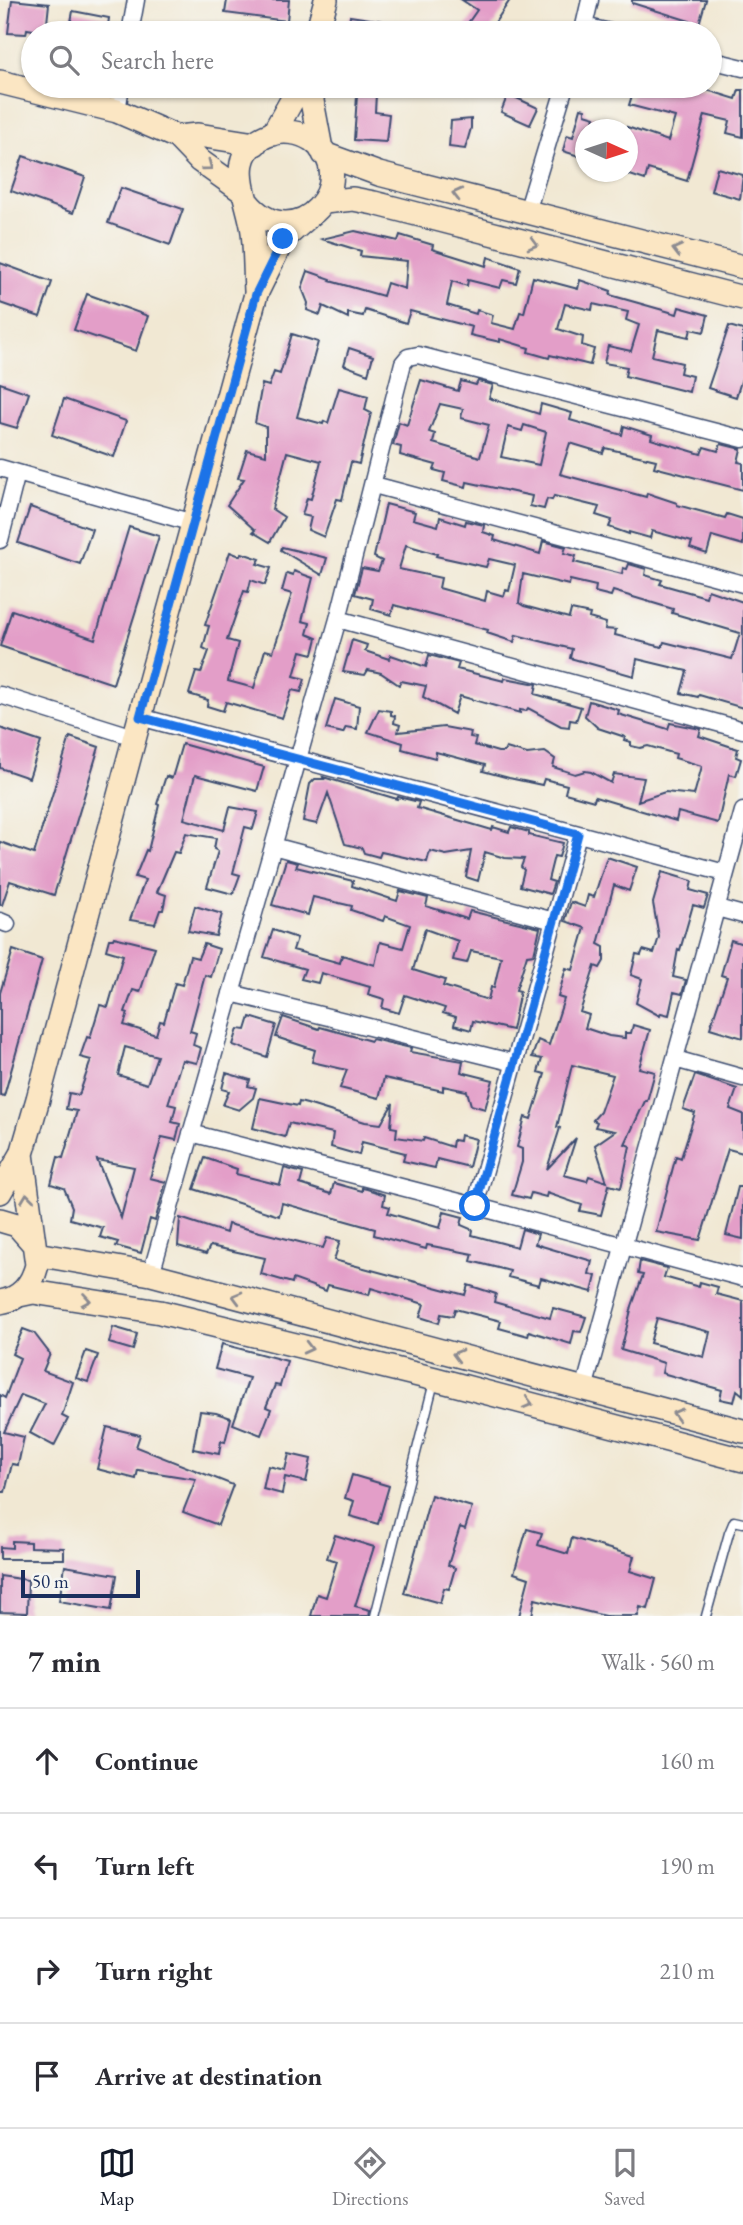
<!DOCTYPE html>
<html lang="en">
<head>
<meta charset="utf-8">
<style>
	:root { --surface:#fff; --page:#f2f2f3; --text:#2b2b33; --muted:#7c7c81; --line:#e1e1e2; --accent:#111827 }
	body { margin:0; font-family:"EB Garamond",serif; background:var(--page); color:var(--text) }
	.compass { position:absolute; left:575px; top:119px; width:63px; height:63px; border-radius:50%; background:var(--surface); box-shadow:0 2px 5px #0004; rotate:93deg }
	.scale { position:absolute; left:21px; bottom:18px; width:119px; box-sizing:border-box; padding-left:7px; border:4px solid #1b2f5e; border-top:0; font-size:19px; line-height:24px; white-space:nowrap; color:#1b2f5e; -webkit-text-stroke:5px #f6f6f2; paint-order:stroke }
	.stop { position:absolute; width:21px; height:21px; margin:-16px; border:5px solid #1a73e8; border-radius:50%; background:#fff }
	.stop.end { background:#1a73e8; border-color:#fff; box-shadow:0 2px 7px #0008 }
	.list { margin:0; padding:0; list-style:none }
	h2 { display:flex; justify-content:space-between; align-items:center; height:91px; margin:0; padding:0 28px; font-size:30px }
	h2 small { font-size:23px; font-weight:400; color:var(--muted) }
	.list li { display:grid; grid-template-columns:46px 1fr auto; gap:21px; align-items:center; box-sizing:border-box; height:105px; padding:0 28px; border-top:2px solid var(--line) }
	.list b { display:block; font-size:26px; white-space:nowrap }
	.list em { font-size:23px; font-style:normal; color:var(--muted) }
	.icon { flex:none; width:38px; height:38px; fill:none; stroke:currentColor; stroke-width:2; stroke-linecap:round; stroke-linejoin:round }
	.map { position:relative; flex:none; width:743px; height:1616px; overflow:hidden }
	.search { position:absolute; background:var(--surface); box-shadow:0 2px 5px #0004; left:21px; right:21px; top:21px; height:77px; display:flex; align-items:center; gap:18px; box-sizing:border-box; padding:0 24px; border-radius:38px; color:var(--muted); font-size:26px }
	.sheet { height:511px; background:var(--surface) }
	nav { display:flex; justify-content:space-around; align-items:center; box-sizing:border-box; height:98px; border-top:2px solid var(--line); background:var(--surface); font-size:19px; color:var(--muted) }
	nav a { display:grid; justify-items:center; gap:4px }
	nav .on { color:var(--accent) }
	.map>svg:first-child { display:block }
	.building { fill:#e39ec8; fill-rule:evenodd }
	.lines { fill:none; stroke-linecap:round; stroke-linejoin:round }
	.lane-casing { stroke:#3b4b70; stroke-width:11 }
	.street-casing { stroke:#3b4b70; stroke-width:19 }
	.secondary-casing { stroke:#3b4b70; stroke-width:26 }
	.lane { stroke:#fff; stroke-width:8 }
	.street { stroke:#fff; stroke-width:16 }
	.secondary { stroke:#fbe6c3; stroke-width:23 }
	.oneway { stroke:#8b8a90 }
	.route { stroke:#1a73e8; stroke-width:9 }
</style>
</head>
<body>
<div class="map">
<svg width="743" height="1616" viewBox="0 0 743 1616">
	<rect width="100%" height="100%" fill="#f6f6f2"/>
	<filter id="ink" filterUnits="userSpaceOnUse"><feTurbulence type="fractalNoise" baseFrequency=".0143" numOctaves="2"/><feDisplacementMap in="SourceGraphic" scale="14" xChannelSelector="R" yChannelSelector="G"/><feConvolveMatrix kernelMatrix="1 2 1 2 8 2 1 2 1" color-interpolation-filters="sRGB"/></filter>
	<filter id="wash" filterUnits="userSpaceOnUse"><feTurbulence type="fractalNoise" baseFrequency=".00686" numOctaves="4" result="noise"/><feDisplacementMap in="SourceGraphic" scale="28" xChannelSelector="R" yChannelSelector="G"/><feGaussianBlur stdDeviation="1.57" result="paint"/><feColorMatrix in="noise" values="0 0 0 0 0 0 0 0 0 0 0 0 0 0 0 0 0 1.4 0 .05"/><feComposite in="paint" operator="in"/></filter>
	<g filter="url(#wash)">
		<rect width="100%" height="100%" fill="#f1e8d3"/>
		<g id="blocks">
			<!-- building -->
			<path class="building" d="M12 0 49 4 46 32 27 29 26 34 8 33Z
				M227 0H289L287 21 225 13Z
				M462 0H510L488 33H461L477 10Z
				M632 0H706L699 24 632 3Z
				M73 11 109 18 107 33H69Z
				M350 16 384 21 383 33 348 32Z
				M635 86H694L736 99 739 90H743V137L727 133 730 121 705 115 687 181 648 169 645 180 627 174V127L668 141 675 117 629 105Z
				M376 94 375 112 389 114 386 142 354 140 357 96Z
				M508 94 538 108 530 125 501 112Z
				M581 108 585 109V114L595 117 592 130H585V158L563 151 567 135 573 137Z
				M471 119V128L465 149 449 147 451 121Z
				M23 156 85 177 73 213 11 191Z
				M717 168 743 175 740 199 711 191Z
				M121 188 183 209 170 245 108 223Z
				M355 231 398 241 400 235 433 245 432 249 486 266 488 257 520 268 516 283 503 280 500 288 468 280 467 286 452 281 447 305 476 314 477 310 493 315 491 323 515 329 520 312 524 313 533 277 578 289 580 280 611 291 610 295 677 314 679 307 708 315 704 332 691 329 689 337 658 330 652 356 682 363 680 373 692 376 689 392 625 376 627 367 604 363 608 346 631 351 639 325 626 320 628 312 593 304 592 310 565 304 558 329 583 337 582 345 594 349 590 365 550 355 549 358 528 352 529 348 500 339V342L470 335 472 327 410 311 406 323 365 310 363 316 348 313V318L323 306 320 315 307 310 308 303 302 288 308 271 331 279 330 281 383 296 387 283 405 289 407 261 360 256 361 251 322 239Z
				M0 263 52 282 40 317 0 303Z
				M87 294 148 316 136 351 74 330Z
				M729 326 743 330V375L736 397 708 388Z
				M292 334 318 342 297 417 323 424 324 421 328 423 339 388 368 396 365 410 371 413 359 464 351 462 342 500 337 499 324 537 308 530 311 517 302 515 307 498 311 499 321 461 287 452 272 509 284 517 270 542 253 532 255 530 227 505 244 479 238 478 247 450 266 455V427L255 423 262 384 269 386 274 372 280 374Z
				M349 348 373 356 368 374 344 365Z
				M421 380 458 391 461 381 476 385 478 381 493 385 489 398 539 414 541 404 572 413 570 420 622 435 624 426 652 435 651 439 701 454 704 447 718 451 721 444 741 449 738 462 743 463V490L654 467 656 460 605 448 603 453 570 443 560 474 646 497 647 493 677 503V505L725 518 727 514 743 519V545L712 536 707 554 690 548 692 542 652 531 650 538 629 532V534L609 527 612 520 596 515 599 507 554 496 552 500 547 499 544 509 530 506 532 496 467 482 466 487 443 481 445 473 434 470 436 465 400 455 401 447 393 445 399 422 407 425ZM440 404 463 409 461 418 489 425 480 457 433 443 435 434 429 432ZM524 425 546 432 539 465 501 457 508 427 522 431Z
				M0 383 29 393 17 428 0 423Z
				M64 399 126 421 114 457 52 435Z
				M386 504 415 512 413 519 438 526 440 517 465 525 466 521 484 525 483 532 495 536 494 540 540 554 543 541 566 547 564 553 576 556 574 562 622 574 623 568 627 569 629 564 646 569 645 575 662 580 660 584 706 597 708 590 743 602V708L699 695 698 697 681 693 687 671 637 659 634 676 570 658 572 649 516 635 514 642 487 633 488 630 394 605 391 615 371 609 373 599 355 594 362 568 378 571 382 561 374 557ZM406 545 437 554 436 556 486 567 489 559 515 565 509 591 506 590 504 596 487 591 485 601 439 588 441 578 399 569ZM523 574 569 585 570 580 596 586 595 592 611 596 613 591 673 609 672 613 740 633 732 659 664 642 662 647 615 635 616 630 605 629 606 623 589 618 590 614 571 610 569 618 524 606 519 603Z
				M30 507 92 529 80 564 18 543Z
				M129 527 159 536 113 684 0 646 12 610 95 639Z
				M282 547 327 558 322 575 281 550Z
				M230 552 240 556 242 553 260 559 257 564 271 568 265 585 251 580 248 592 244 591 227 640 238 643 228 681 254 688 265 650 273 652 292 594 282 591 287 573 293 575 294 571 313 578 302 621 310 623 307 634 317 638 313 654 301 651 294 676 305 679 301 692 292 690 282 718 226 702 223 711 207 706 208 700 189 694 196 672 201 673 209 651 203 648 209 626 205 625Z
				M352 640 367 645 365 651 389 659 391 655 426 667 429 655 459 663 457 669 504 681 505 678 537 684 535 694 581 707 576 721 570 720 569 727 561 726 528 708 526 711 520 710V713L460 696 454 714 423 697 426 686 401 681 399 685 381 673 368 670 365 675 343 672Z
				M335 699 359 706 357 729 346 727 343 733 326 729Z
				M589 701 619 710 618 714 668 729 670 723 701 729 699 736 738 749 736 757 741 759 736 776 729 774 718 823 678 812 676 821 595 797 594 801 565 793 567 785 544 779 542 785 509 778 483 771 485 765 436 752 435 758 402 749 403 743 368 732 379 709 391 711V715L395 716 394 723 400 725 398 732 444 727 471 732 470 737 476 738 474 745 498 752H504L506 748 527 754 545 752 555 759 553 767 575 774 585 771 591 772 611 783 614 774 644 778 638 801 665 792 694 795 702 766 675 758 676 754 648 746 640 748 631 746V742L624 740 625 737 598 728 585 716Z
				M0 728 41 742 29 778 0 768Z
				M70 737 99 747 54 895 10 881 2 905H0V842L34 854Z
				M182 744 264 767 257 791 195 775 184 819 224 830 230 807 258 812 253 829 245 827 233 873 240 875 233 894 207 887 218 851 214 849 216 838 186 833 179 853 174 852 157 892 166 895 163 910H160L155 924 130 920 145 880 135 877 146 850 148 851 159 805 157 804 166 776 172 778Z
				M323 777 397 799 398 797 419 802 417 808 492 830 493 827 509 832 511 827 529 832V835L563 843 559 857 554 856 548 880 554 882 550 894 520 886 524 870 521 867 524 859 505 858 485 852 478 881 466 877 471 851 446 855 430 851 427 862 381 852 379 857 364 853 362 848 345 844 328 793 317 824 303 821 310 784 315 779H324Z
				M607 857 637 867 629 891 614 885 598 944 604 947V961L600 968 595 966 580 1012 589 1015 585 1028 609 1036 625 1038V1033H631L633 1025 650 1030 639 1068 655 1072 647 1101H645L625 1144 630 1146 621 1188 609 1185 601 1215 580 1211 582 1205 547 1193 546 1197 531 1193 529 1199 512 1195 522 1162V1149L517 1147 525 1117 531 1119 545 1074 538 1072 542 1059 532 1057 538 1040 549 1045 564 999 558 997 566 968 573 970 585 928 565 921 571 902 585 907 588 895 594 897ZM572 1065 613 1075 600 1112 593 1120 597 1122 595 1127 615 1131 595 1145 607 1182 589 1176 587 1181 564 1175 576 1138 547 1169 560 1128 557 1127Z
				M286 860 298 863 296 867 353 881 352 886 397 901 400 891 428 898 426 906 467 919 470 911 540 928 534 954 527 955 516 990 520 991 512 1030 473 1021 471 1030 454 1025 456 1017 443 1013 445 1008 405 995 399 1013 382 1008 384 999 368 994 370 987 321 973 318 983 301 979 305 969 264 957 273 930 297 938 293 950 340 963 342 955 375 965 380 942 403 948 410 925 385 916 383 921 351 910 352 906 313 897 308 915 272 905ZM425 929 458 941 453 960 467 963 471 951 501 957 494 988 491 987 488 1000 443 986 445 980 413 970Z
				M662 872 692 881 690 890 708 895 704 908 693 905 680 950 678 949 673 977 686 980 682 994 674 992 669 1015 661 1013 660 1016 636 1003 642 979 631 975 636 954 641 955 643 950 654 953 659 937 653 903Z
				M195 906 222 914 216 936 188 931Z
				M114 937 155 947 140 992 133 990 125 1012 128 1013 124 1025 156 1035 160 1021 164 1022 175 983 182 985 190 956 198 958 204 944 219 949 211 977 205 975 190 1031 196 1033 193 1045 201 1048 197 1063 182 1060 168 1104 176 1106 172 1122 180 1124 176 1140 162 1137 150 1178 166 1182 155 1221 150 1219 141 1253 116 1246 118 1242 100 1237 103 1228 70 1219 72 1207 64 1188 51 1184 58 1157 63 1158 77 1111 66 1109 69 1093 79 1095 91 1060 80 1057 87 1037 90 1038 100 1005 108 1007 123 955 106 950 109 939H113ZM125 1047 157 1056 147 1084 118 1075ZM97 1160 134 1167 121 1218Z
				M731 940 743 944V1038L710 1028 727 977 721 975Z
				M13 950 42 960 4 1096 0 1095V993Z
				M250 1017 276 1025 267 1057 233 1045 238 1029 246 1030Z
				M283 1017 319 1029 320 1027 371 1041 372 1039 411 1048 410 1052 463 1061 461 1072 493 1080 485 1109 471 1105 467 1091 443 1086V1091L384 1078 379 1098 340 1088 347 1070 312 1062 315 1050 276 1037Z
				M226 1073 250 1080 248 1086 256 1088 253 1098 239 1110 223 1105 229 1091 222 1089Z
				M695 1075 737 1089 730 1109 743 1114V1153L728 1149 700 1240 656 1232 676 1156 681 1158 695 1113 683 1109Z
				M260 1098 298 1106 299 1102 307 1104 365 1122 381 1124 393 1103 391 1127 397 1128 396 1137 423 1141 424 1138 452 1147 453 1140 459 1141 460 1135 476 1139 469 1167 437 1159 435 1168 403 1161 405 1153 362 1142 359 1155 331 1147 333 1133 289 1123 285 1137 253 1128Z
				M205 1158 237 1169 236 1174 280 1185 284 1168 303 1173 300 1184 331 1194 334 1183 362 1191V1188L367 1189 385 1195 383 1205 390 1207 388 1213 440 1228 444 1212 463 1217 461 1225 473 1230 472 1235 517 1247 522 1229 538 1234 535 1244 592 1261 589 1274 596 1276 592 1292 541 1278 539 1285 508 1277 510 1271 471 1261 473 1254 427 1245 426 1249 396 1241 374 1235 375 1229 282 1203 279 1216 194 1189Z
				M738 1187H743V1239L726 1235Z
				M180 1218 226 1233 228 1224 323 1248 327 1238 340 1241 334 1260 465 1295 468 1285 496 1294 494 1302 550 1318 553 1308 586 1317 581 1332 574 1331 571 1344 529 1331 528 1336 499 1328 501 1321 455 1309 453 1316 441 1314 439 1323 420 1317 424 1304 371 1288 369 1295 328 1285 326 1291 293 1279 292 1283 261 1274 265 1258 210 1246 206 1254 178 1246Z
				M640 1261 667 1268 664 1277 699 1287 700 1282 718 1287 716 1294 743 1301V1395L737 1390 734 1402 720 1399 722 1390 662 1373 664 1363 621 1350 632 1306 643 1275 638 1274ZM657 1318 710 1332 704 1357 650 1343Z
				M113 1327 137 1334 133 1350 109 1343Z
				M23 1329 34 1333 50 1354 43 1371 73 1382 62 1416 68 1419 54 1446 30 1433 45 1404 21 1395 4 1432 24 1437 18 1465 12 1464 5 1492H0V1395L5 1398 20 1358 12 1354Z
				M222 1344 287 1361 280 1386 275 1385 266 1407 271 1409 261 1435 233 1424 249 1378 215 1369Z
				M86 1351 98 1355 88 1382 76 1378Z
				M200 1411 216 1413 231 1418 225 1442 221 1441 219 1454 193 1449Z
				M107 1427 140 1435 136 1447 233 1485 218 1525 183 1512 196 1479 138 1470 136 1479 97 1469Z
				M289 1454 311 1459 306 1482 285 1477 282 1494 263 1489 268 1466 285 1470Z
				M352 1475 389 1486 378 1524 350 1516 354 1501 345 1498Z
				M431 1495 472 1507 465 1529 460 1527 448 1565 455 1568 449 1589 444 1588 440 1603 404 1593Z
				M527 1529 542 1533 538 1545 568 1554 572 1538 634 1556 630 1571 656 1579 648 1609 640 1607 638 1616H605L535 1599 532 1616H519L529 1578 514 1573Z
				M335 1535 374 1547 355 1606 370 1610 369 1616H311L317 1594 326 1597 337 1561 327 1558Z
				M12 1541 30 1542V1547L64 1548V1559H0V1547L12 1548Z
				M65 1566 117 1575 111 1610 59 1601Z
				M0 1576 28 1580 27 1613 0 1612Z"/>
		</g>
	</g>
	<g filter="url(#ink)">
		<use href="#blocks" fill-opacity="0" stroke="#3b4b70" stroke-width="2"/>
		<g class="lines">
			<!-- lane casing -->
			<g class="lane-casing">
				<path id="lane" d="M375 1616 434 1382
					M706 1616 729 1533 734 1521 743 1523"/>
			</g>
			<!-- street casing -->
			<g class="street-casing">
				<path id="street" d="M584 26 590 0
					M130 33 136 0
					M581 33 584 26 614 33
					M710 60 743 68
					M117 111 121 86
					M527 212 565 86
					M0 468 193 523
					M374 485 743 584
					M0 540 17 473
					M338 619 743 730
					M0 695 134 737
					M140 717 725 873
					M273 846 554 921
					M717 908 743 915
					M0 921 7 924
					M231 993 515 1063
					M675 1059 743 1078
					M191 1133 475 1206 743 1278
					M475 1206 578 834
					M151 1274 338 619 403 363 408 357 418 355 743 439
					M584 1389 743 811"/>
			</g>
			<!-- secondary casing -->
			<g class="secondary-casing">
				<path id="secondary" d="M317 33 326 0
					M0 82 117 111 177 137 200 161 242 191
					M313 86 312 101 321 149
					M273 134 300 86
					M177 137 198 135 255 144
					M324 154 379 174 743 267
					M247 202C296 262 366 179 312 140 300 132 284 130 271 134 220 152 249 197 253 232 255 251 255 271 256 291
					M324 202 353 199 374 203 743 298
					M0 1192 22 1154 38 1099 140 717 256 294 283 239 307 218
					M0 1220 17 1225 32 1242
					M36 1254 151 1274 743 1431
					M19 1295 33 1292 160 1312 435 1379 743 1460
					M0 1302C21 1299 32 1285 37 1265L22 1154"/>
			</g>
			<!-- lane -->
			<use href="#lane" class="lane"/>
			<!-- street -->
			<use href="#street" class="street"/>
			<!-- secondary -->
			<use href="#secondary" class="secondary"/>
		</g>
		<!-- one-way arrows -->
		<defs><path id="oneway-chevron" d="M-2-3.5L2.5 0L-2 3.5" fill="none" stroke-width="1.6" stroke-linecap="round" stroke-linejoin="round" transform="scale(1.75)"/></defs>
		<g class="oneway">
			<use href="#oneway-chevron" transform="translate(208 166) rotate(37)"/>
			<use href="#oneway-chevron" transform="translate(457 194) rotate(-166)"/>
			<use href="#oneway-chevron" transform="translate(533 244) rotate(15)"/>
			<use href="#oneway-chevron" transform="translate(677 250) rotate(-166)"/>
			<use href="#oneway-chevron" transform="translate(27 1198) rotate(-97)"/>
			<use href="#oneway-chevron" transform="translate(237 1297) rotate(-165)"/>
			<use href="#oneway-chevron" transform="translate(86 1300) rotate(9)"/>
			<use href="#oneway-chevron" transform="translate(308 1348) rotate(14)"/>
			<use href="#oneway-chevron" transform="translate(457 1355) rotate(-165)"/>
			<use href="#oneway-chevron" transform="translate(528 1403) rotate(15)"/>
			<use href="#oneway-chevron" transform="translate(677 1414) rotate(-165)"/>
		</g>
	</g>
	<g class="lines" filter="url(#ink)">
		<!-- route -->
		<path class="route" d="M283 239 256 294 140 717 578 834 475 1206"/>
	</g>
</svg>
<svg class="compass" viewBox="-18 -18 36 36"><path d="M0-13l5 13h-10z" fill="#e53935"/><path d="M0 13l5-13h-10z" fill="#7c7c81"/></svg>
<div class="scale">50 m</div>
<div class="stop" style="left:475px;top:1206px"></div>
<div class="stop end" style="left:283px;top:239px"></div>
<div class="search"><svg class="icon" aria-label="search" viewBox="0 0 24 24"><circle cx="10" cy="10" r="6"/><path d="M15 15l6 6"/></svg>Search here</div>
</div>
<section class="sheet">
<h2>7 min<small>Walk · 560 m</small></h2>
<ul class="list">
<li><svg class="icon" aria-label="ahead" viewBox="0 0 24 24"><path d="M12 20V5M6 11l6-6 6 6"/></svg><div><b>Continue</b></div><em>160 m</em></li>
<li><svg class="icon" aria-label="left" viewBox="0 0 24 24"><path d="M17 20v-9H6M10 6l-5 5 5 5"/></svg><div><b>Turn left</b></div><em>190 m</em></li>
<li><svg class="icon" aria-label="right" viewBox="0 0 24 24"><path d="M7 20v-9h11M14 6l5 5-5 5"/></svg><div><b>Turn right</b></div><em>210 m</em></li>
<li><svg class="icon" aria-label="arrive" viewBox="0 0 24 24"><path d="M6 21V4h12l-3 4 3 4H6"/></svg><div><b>Arrive at destination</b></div></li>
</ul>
</section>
<nav>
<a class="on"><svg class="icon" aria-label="map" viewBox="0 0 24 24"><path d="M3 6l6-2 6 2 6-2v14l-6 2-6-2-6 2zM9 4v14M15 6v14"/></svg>Map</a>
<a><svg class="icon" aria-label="directions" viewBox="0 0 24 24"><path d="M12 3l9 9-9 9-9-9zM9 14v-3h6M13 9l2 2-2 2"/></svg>Directions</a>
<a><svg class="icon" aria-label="saved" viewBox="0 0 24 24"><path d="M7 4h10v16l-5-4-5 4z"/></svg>Saved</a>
</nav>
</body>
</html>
